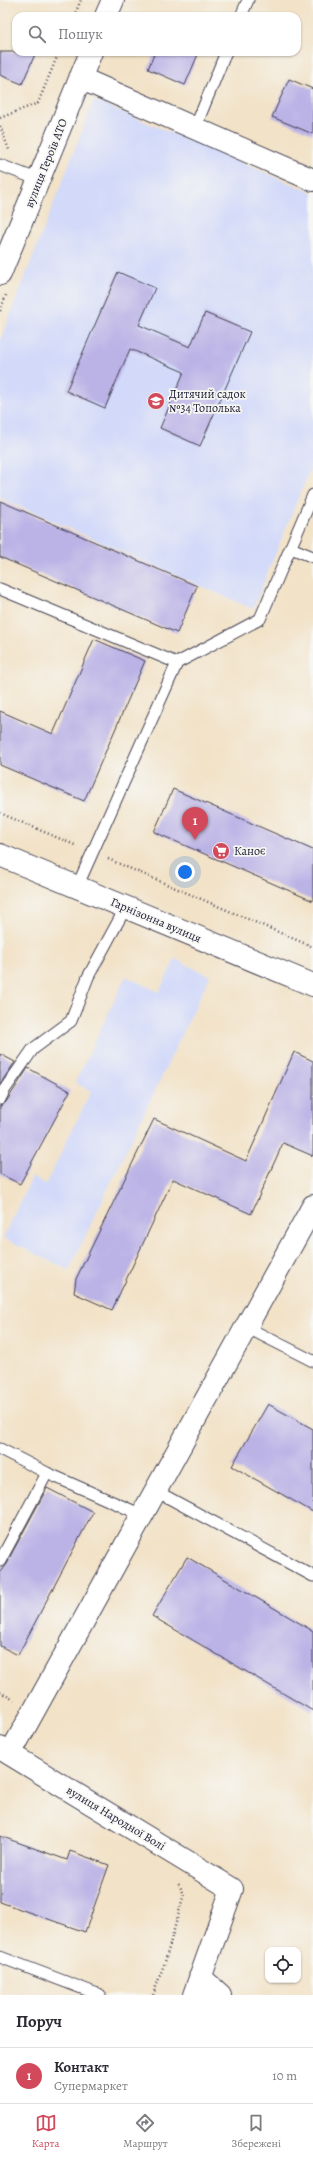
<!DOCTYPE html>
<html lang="uk">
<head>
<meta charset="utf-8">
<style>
	:root { --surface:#fff; --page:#f2f2f3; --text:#2b2b33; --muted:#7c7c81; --line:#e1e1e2; --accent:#d1495b }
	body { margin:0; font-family:Alegreya,serif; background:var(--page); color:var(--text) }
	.controls { position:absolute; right:12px; bottom:12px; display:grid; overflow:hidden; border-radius:8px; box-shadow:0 1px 3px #0004 }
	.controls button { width:36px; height:36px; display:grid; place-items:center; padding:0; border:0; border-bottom:1px solid var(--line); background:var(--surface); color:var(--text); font:20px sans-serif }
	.you { position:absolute; left:185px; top:872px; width:14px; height:14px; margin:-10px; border:3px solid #fff; border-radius:50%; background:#1a73e8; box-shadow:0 0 0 6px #1a73e833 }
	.badge { display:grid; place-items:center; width:26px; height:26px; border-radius:50%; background:var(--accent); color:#fff; font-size:13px; font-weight:700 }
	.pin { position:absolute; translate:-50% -33px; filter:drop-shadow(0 1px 2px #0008) }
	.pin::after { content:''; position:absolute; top:21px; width:14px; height:12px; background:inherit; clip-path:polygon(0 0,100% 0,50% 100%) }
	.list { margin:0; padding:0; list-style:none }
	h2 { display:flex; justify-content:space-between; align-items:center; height:52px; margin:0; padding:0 16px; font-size:17px }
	h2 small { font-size:13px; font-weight:400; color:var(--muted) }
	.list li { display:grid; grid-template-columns:26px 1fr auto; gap:12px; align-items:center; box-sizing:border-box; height:56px; padding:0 16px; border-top:1px solid var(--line) }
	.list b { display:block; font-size:15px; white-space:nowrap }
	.list p { margin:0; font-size:13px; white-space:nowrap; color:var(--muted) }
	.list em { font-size:13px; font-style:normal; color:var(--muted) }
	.icon { flex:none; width:22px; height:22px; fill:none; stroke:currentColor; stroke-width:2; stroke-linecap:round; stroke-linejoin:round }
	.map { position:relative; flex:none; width:313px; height:1995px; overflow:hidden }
	.search { position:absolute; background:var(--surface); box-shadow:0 1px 3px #0004; left:12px; right:12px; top:12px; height:44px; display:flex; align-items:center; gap:10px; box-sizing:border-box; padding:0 14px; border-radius:12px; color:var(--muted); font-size:15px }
	.sheet { height:108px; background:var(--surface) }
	nav { display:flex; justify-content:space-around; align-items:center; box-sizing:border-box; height:56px; border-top:1px solid var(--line); background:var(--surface); font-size:11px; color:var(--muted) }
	nav a { display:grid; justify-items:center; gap:2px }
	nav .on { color:var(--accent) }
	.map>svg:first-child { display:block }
	.built { fill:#d2d9f9 }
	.building { fill:#bbb3e6 }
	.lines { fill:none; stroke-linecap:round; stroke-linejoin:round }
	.service-casing { stroke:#413f50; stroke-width:13 }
	.minor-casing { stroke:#413f50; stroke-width:24 }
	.tertiary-casing { stroke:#413f50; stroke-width:24 }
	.path { stroke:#413f50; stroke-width:2.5; stroke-dasharray:1 3; stroke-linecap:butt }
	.service { stroke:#fff; stroke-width:11 }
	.minor { stroke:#fff; stroke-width:22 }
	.tertiary { stroke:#fff; stroke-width:22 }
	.labels { text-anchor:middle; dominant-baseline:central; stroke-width:3.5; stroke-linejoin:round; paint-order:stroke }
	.street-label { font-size:12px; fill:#22223b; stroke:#f6f6f2 }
	.poi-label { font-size:12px; fill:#22223b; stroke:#f6f6f2; text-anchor:start }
</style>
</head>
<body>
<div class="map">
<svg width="313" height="1995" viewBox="0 0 313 1995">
	<rect width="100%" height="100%" fill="#f6f6f2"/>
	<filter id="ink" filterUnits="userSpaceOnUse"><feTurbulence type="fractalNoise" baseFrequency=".025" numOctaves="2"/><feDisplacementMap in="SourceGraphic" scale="8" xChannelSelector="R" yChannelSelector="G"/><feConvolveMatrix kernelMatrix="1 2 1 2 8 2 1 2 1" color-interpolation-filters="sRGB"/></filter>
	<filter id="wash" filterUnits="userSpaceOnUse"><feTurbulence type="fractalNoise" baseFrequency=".012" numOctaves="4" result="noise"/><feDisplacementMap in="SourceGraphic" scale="16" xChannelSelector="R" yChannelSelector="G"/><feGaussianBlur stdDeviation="0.9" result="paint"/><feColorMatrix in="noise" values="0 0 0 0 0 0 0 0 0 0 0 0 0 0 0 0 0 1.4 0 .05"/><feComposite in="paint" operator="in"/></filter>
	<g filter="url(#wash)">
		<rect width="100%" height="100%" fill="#f2e2c7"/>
		<!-- built -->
		<path class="built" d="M94 100 313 193V462L253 609 0 498V341Z
			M175 959 210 976 69 1270 3 1238 32 1177 46 1184 91 1091 75 1083 126 976 159 992Z"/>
		<g id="blocks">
			<!-- building -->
			<path class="building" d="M0 52H36L22 84 0 75Z
				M155 52H199L185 85 148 69Z
				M289 79 313 89V134L272 117Z
				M118 272 155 288 139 325 190 347 205 313 250 332 200 446 160 428 184 372 130 349 105 408 66 391Z
				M0 501 197 586 177 633 0 557Z
				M94 639 145 661 84 801 0 765V711L53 734Z
				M173 789 313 850V901L154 832Z
				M294 1052 313 1061V1156L283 1143 251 1214 173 1179 112 1310 74 1293 76 1279 154 1119 246 1161Z
				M0 1054 15 1062 0 1084Z
				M28 1068 70 1091 20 1184 0 1174V1106L6 1102Z
				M268 1404 313 1429V1512L232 1466Z
				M47 1488 93 1512 18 1655 0 1646V1572L6 1564Z
				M187 1557 313 1631V1711L152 1616Z
				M0 1836 67 1860 70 1851 109 1865 85 1932 0 1902Z"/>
		</g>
	</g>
	<g filter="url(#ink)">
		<use href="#blocks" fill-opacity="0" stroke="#413f50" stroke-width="1"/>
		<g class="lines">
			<!-- service casing -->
			<g class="service-casing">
				<path id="service" d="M241 16 248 0
					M195 128 226 52
					M0 165 39 180
					M291 548 313 557
					M0 589 177 663
					M77 887 177 663 260 619 313 495
					M0 1099 5 1089 33 1049 71 1021 88 977 126 907
					M246 1327 313 1361
					M0 1449 47 1473
					M156 1491 313 1576
					M0 1561 47 1473 142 1515
					M0 1957 100 1995"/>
			</g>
			<!-- minor casing -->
			<g class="minor-casing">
				<path id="minor" d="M106 16 113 0
					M80 78 313 180
					M0 274 91 52
					M0 1748 232 1889 194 1995
					M10 1754 313 1206
					M200 1977 220 1995"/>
			</g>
			<!-- tertiary casing -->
			<g class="tertiary-casing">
				<path id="tertiary" d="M0 855 313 985"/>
			</g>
			<!-- path -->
			<path class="path" d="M74 16 81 0
				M0 118 38 103 59 52
				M0 126 9 150
				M0 311 6 295
				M0 813 77 846
				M108 859 313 947
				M0 1692 14 1700
				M153 1995 165 1962 184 1894 178 1883"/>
			<!-- service -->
			<use href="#service" class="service"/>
			<!-- minor -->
			<use href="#minor" class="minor"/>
			<!-- tertiary -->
			<use href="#tertiary" class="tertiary"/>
		</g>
	</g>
	<!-- icons -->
	<defs>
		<g id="school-disc" transform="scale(0.9)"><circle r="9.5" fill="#d1495b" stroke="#f6f6f2"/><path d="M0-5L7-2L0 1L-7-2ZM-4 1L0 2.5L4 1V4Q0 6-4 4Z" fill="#fff"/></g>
		<g id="supermarket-disc" transform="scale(0.9)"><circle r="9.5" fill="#d1495b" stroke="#f6f6f2"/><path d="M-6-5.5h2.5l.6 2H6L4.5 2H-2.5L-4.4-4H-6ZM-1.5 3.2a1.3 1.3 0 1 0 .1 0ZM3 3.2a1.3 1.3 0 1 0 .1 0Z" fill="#fff"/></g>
	</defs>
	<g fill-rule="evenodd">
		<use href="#school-disc" x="156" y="401"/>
		<use href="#supermarket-disc" x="221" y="851"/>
	</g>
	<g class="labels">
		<!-- street labels -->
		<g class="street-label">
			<text transform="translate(46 163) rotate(-68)">вулиця Героїв АТО</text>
			<text transform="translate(156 920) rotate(23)">Гарнізонна вулиця</text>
			<text transform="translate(116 1818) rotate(31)">вулиця Народної Волі</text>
		</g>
		<!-- poi labels -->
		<g class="poi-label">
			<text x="169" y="394">Дитячий садок<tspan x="169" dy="14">№34 Тополька</tspan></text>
			<text x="234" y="851">Каноє</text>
		</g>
	</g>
</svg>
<div class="controls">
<button><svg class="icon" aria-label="locate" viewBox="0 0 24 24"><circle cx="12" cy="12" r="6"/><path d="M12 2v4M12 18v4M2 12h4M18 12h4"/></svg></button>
</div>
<div class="you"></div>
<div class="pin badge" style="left:195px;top:840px">1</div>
<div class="search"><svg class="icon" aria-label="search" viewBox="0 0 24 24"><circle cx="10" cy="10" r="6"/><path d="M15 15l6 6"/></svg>Пошук</div>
</div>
<section class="sheet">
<h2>Поруч<small></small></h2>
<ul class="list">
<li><span class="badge">1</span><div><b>Контакт</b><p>Супермаркет</p></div><em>10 m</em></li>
</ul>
</section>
<nav>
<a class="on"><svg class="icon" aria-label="map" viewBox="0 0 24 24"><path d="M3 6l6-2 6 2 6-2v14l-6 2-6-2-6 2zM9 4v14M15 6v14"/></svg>Карта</a>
<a><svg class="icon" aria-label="directions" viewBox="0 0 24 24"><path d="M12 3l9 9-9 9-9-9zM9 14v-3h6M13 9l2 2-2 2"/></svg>Маршрут</a>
<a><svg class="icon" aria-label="saved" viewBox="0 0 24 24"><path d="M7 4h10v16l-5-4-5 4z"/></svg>Збережені</a>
</nav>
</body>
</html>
